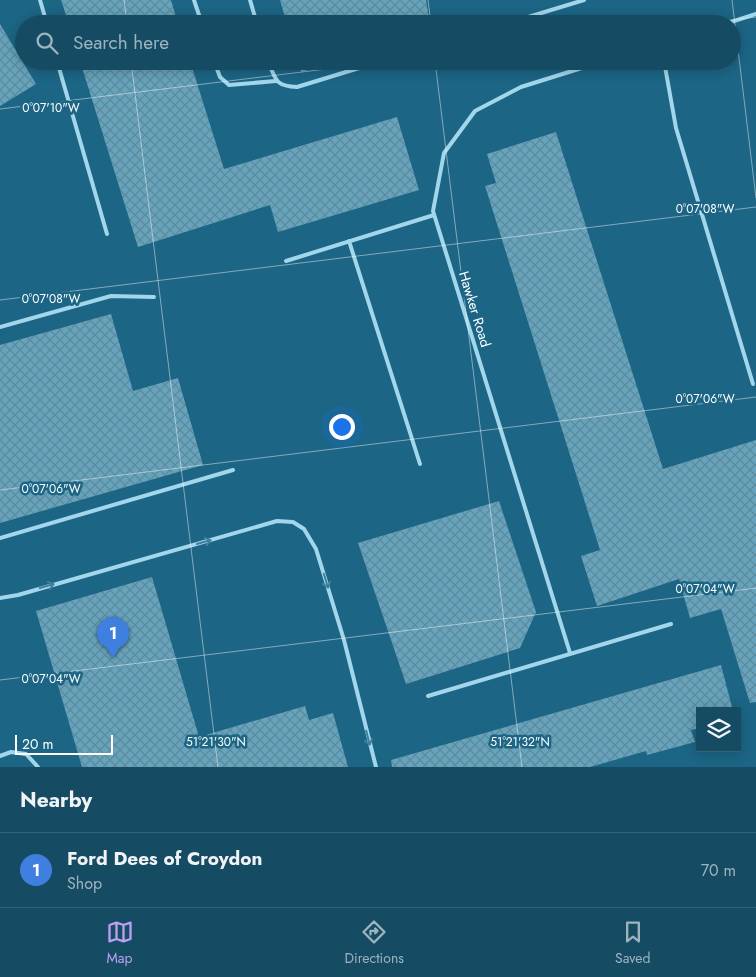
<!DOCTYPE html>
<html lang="en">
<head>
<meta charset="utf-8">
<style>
	:root { --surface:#154c64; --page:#22566d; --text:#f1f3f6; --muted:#9db4bf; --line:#346378; --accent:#bca0f2 }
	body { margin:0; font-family:Jost,sans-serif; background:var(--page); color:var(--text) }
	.controls { position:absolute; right:15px; bottom:15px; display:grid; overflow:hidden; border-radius:0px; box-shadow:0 2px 12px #0003 }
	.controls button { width:45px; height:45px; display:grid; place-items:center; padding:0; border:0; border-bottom:1px solid var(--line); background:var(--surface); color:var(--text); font:25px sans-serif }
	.scale { position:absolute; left:15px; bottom:12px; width:98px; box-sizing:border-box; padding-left:5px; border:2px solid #fff; border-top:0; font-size:14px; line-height:18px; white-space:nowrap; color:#fff; -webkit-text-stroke:4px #1c6585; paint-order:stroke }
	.you { position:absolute; left:341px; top:426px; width:18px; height:18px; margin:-12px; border:4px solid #fff; border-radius:50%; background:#1a73e8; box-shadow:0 0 0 8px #1a73e833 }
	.badge { display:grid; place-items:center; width:32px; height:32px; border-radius:50%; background:var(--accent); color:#fff; font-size:16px; font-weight:700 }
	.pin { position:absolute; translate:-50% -41px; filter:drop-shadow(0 1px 2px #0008) }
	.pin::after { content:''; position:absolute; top:26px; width:18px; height:15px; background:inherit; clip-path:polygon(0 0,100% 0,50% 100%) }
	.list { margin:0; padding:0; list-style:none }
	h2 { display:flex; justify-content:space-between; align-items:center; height:65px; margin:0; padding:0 20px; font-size:21px }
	h2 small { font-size:16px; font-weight:400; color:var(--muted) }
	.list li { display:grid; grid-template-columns:32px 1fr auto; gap:15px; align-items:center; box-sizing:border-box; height:75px; padding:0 20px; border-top:1px solid var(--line) }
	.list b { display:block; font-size:19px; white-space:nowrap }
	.list p { margin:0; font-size:16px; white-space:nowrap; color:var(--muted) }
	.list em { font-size:16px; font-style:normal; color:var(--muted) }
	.icon { flex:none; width:28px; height:28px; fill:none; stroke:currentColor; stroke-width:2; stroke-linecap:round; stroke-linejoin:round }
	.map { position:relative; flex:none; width:756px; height:767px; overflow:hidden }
	.search { position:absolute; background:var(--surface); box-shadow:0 2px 12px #0003; left:15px; right:15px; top:15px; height:55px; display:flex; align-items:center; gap:12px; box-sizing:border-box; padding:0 18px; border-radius:28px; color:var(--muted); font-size:19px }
	.sheet { height:140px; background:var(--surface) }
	nav { display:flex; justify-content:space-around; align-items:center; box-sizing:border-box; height:70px; border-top:1px solid var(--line); background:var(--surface); font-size:14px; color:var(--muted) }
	nav a { display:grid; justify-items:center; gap:2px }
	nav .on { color:var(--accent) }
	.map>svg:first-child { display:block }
	.building { fill:url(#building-cross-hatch) }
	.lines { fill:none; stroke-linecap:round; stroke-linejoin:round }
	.service { stroke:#a2d6eb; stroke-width:4 }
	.oneway { stroke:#3e819e }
	.ticks { fill:none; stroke:#fff; stroke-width:1; stroke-opacity:0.45 }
	.labels { text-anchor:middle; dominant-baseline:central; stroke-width:5; stroke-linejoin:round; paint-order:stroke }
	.street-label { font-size:14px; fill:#fff; stroke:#1c6585 }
	.ticks-label { font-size:12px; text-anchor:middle; fill:#fff; stroke:#1c6585; stroke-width:5; stroke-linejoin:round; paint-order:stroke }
</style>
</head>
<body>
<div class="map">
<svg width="756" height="767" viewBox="0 0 756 767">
	<defs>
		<pattern id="building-cross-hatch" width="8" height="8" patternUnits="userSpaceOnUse" patternTransform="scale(1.25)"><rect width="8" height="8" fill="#66a4bd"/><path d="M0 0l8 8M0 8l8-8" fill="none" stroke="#5e8a9b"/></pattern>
	</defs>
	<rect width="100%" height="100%" fill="#1c6585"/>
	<!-- building -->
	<path class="building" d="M61 0H171L178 24H69Z
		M280 0H426L430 24H287Z
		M0 24 36 84 0 106Z
		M80 61H190L224 169 397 117 419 190 278 232 270 205 138 247Z
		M298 61H337L301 72Z
		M556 132 663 469 756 440V702L750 703 721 609 690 618 679 579 597 606 581 556 600 550 485 186 496 183 487 154Z
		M111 314 133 391 178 378 203 465 0 523V345Z
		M499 501 536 612 520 648 406 684 358 543Z
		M152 577 199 737 305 706 309 720 333 713 348 767H82L36 611Z
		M721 665 733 711H700V728L691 730 695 742 647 755 646 751 590 767H392L391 760Z"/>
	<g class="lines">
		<!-- service -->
		<path class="service" d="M40 0 47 24
			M194 0 202 24
			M250 0 257 24
			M505 24 584 0
			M725 24 756 14
			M57 61 107 234
			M214 61 220 77 229 85 276 81
			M268 61C276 80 275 86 297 87L382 61
			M664 61 676 128 753 384
			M349 241 420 464
			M286 261 434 215
			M0 327 111 296 154 297
			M0 538 233 470
			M0 598 18 595 277 521 293 522 304 529 316 549 344 640 376 767
			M570 653 433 211 444 153 475 111 521 87 604 61
			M428 696 671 624
			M0 756 11 752 26 754 38 767"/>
	</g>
	<!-- one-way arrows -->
	<defs><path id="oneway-shaft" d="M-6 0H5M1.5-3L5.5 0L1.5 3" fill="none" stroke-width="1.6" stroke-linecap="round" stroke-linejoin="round" transform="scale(1.25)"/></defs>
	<g class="oneway">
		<use href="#oneway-shaft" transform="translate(204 542) rotate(-16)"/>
		<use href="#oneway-shaft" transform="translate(326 581) rotate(73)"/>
		<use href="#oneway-shaft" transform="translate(47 586) rotate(-16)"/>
		<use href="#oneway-shaft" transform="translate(368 738) rotate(76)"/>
	</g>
	<!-- ticks -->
	<path class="ticks" d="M124 0 127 24M428 0 431 24M732 0 756 198M697 24 756 17M131 61 218 767M435 61 522 767M0 109 392 61M0 300 756 207M0 490 756 397M0 680 756 588"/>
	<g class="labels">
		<!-- street labels -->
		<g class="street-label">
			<text transform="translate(475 309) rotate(73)">Hawker Road</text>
		</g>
	</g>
	<g class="ticks-label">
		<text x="51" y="112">0°07'10"W</text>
		<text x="705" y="213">0°07'08"W</text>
		<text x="51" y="303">0°07'08"W</text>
		<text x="705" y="403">0°07'06"W</text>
		<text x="51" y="493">0°07'06"W</text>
		<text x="705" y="593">0°07'04"W</text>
		<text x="51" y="683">0°07'04"W</text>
		<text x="216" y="746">51°21'30"N</text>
		<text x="520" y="746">51°21'32"N</text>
	</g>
</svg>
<div class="controls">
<button><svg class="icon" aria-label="layers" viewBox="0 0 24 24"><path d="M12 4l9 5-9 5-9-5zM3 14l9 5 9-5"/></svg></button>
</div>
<div class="scale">20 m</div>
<div class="you"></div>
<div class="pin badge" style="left:113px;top:658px;background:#3f7fe0">1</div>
<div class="search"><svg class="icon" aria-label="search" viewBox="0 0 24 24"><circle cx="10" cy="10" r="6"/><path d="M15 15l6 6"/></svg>Search here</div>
</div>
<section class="sheet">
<h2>Nearby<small></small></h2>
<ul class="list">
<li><span class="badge" style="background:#3f7fe0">1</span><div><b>Ford Dees of Croydon</b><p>Shop</p></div><em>70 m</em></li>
</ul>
</section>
<nav>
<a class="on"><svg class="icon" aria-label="map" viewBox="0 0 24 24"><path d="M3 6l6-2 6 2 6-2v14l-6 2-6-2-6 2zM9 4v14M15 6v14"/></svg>Map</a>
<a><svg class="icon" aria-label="directions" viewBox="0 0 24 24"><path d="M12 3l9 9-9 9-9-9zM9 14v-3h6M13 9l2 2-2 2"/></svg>Directions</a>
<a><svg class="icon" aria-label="saved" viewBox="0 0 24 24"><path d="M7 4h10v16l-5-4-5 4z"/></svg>Saved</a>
</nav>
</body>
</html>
